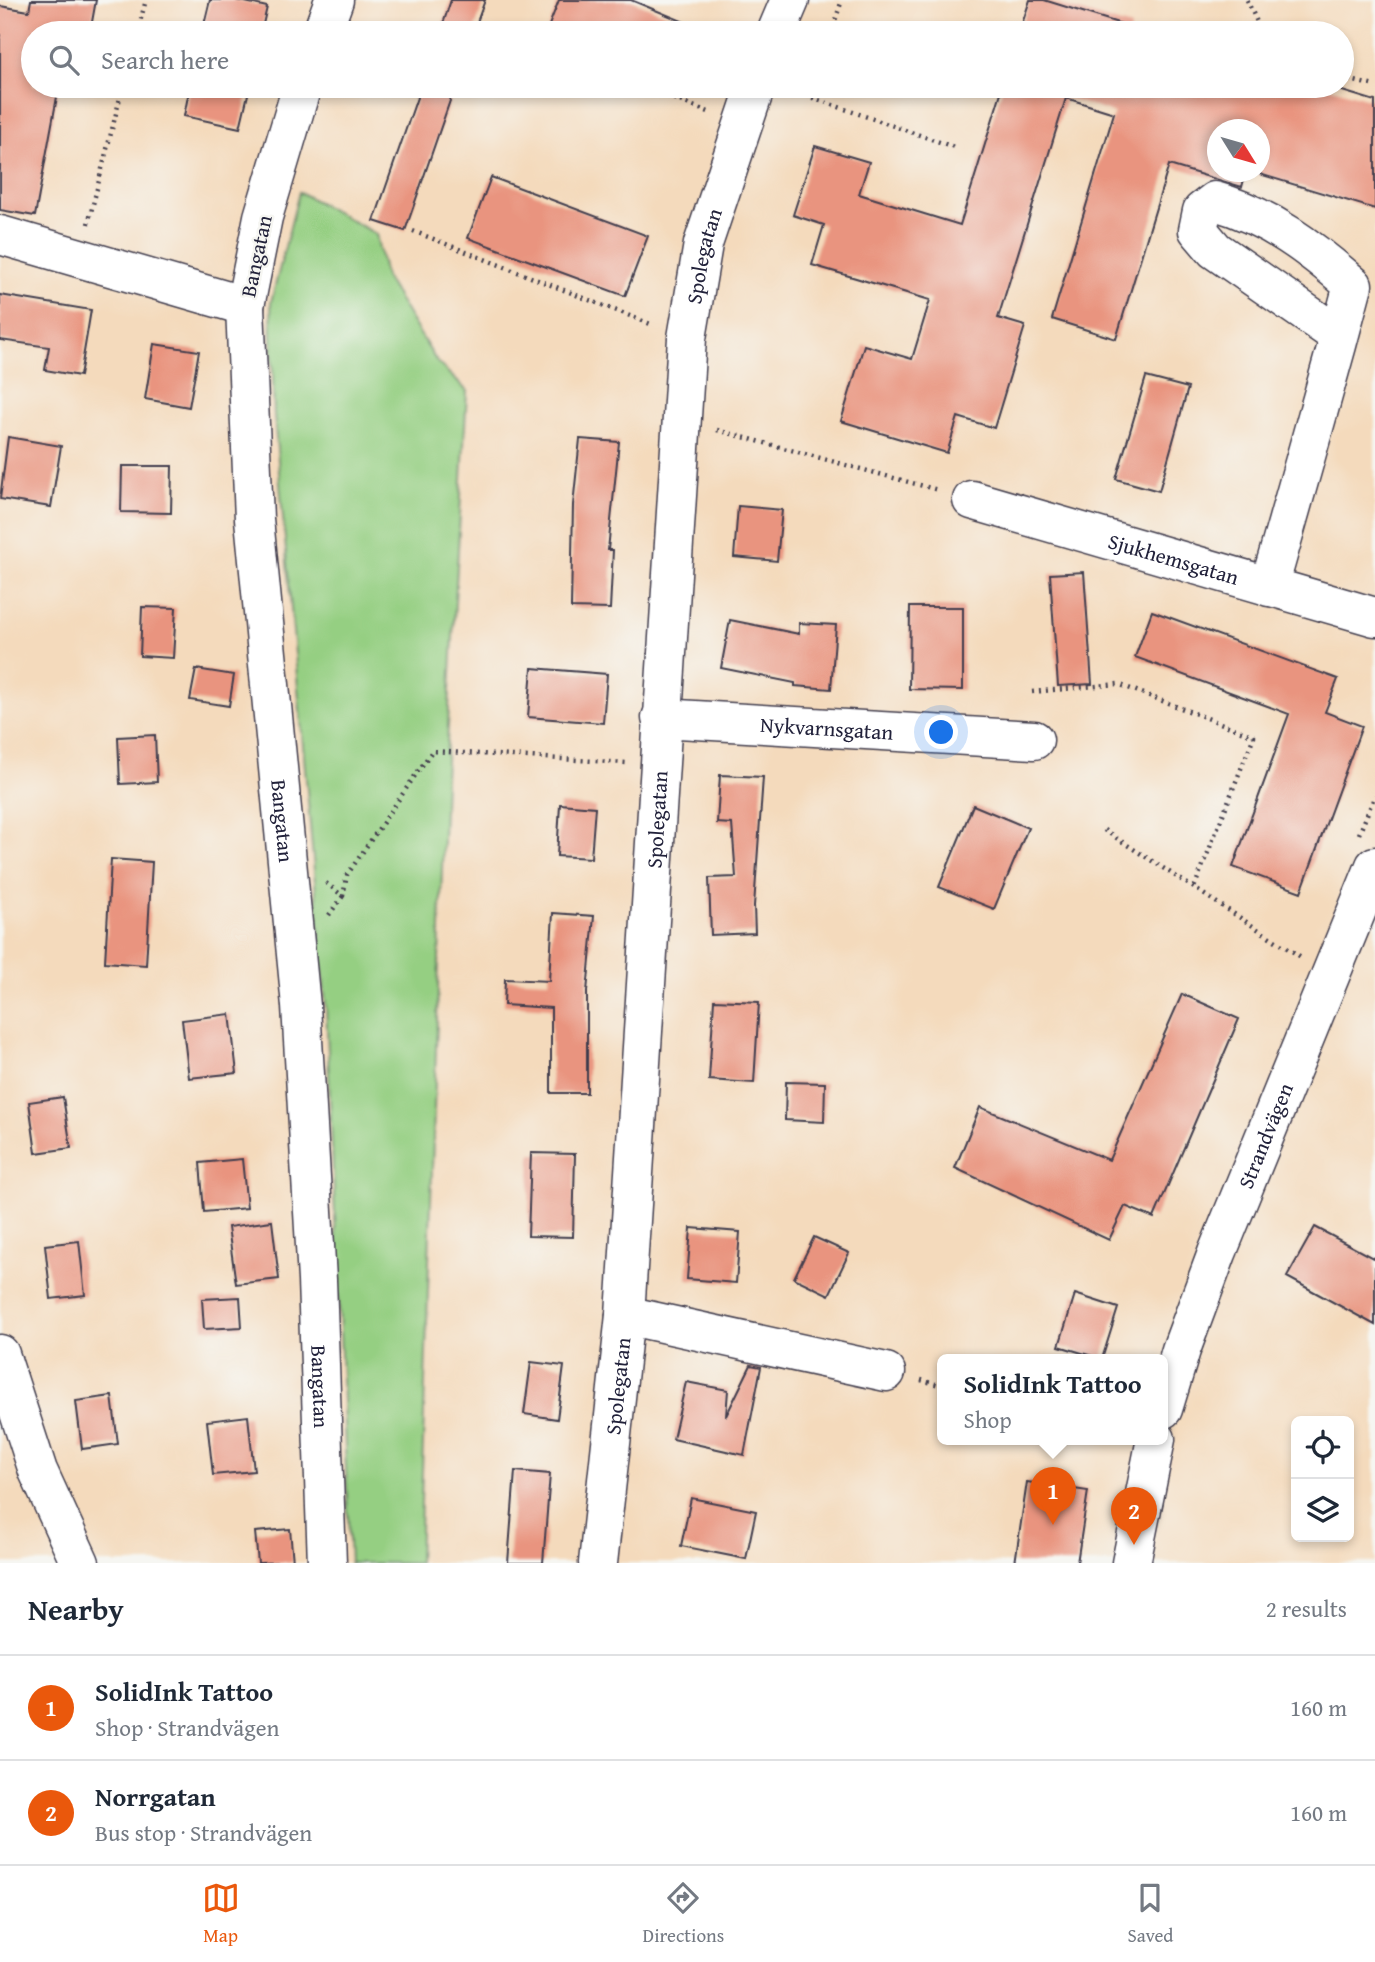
<!DOCTYPE html>
<html lang="en">
<head>
<meta charset="utf-8">
<style>
	:root { --surface:#fff; --page:#f6f6f7; --text:#1f2937; --muted:#747a83; --line:#e0e1e3; --accent:#ea580c }
	body { margin:0; font-family:"Gentium Book Plus",serif; background:var(--page); color:var(--text) }
	.controls { position:absolute; right:21px; bottom:21px; display:grid; overflow:hidden; border-radius:10px; box-shadow:0 4px 10px #0003 }
	.controls button { width:63px; height:63px; display:grid; place-items:center; padding:0; border:0; border-bottom:2px solid var(--line); background:var(--surface); color:var(--text); font:35px sans-serif }
	.compass { position:absolute; left:1207px; top:119px; width:63px; height:63px; border-radius:50%; background:var(--surface); box-shadow:0 4px 10px #0003; rotate:127deg }
	.you { position:absolute; left:942px; top:733px; width:24px; height:24px; margin:-18px; border:5px solid #fff; border-radius:50%; background:#1a73e8; box-shadow:0 0 0 10px #1a73e833 }
	.badge { display:grid; place-items:center; width:46px; height:46px; border-radius:50%; background:var(--accent); color:#fff; font-size:23px; font-weight:700 }
	.pin { position:absolute; translate:-50% -58px; filter:drop-shadow(0 2px 4px #0008) }
	.pin::after { content:''; position:absolute; top:37px; width:24px; height:21px; background:inherit; clip-path:polygon(0 0,100% 0,50% 100%) }
	.popup { position:absolute; left:937px; top:1354px; width:231px; height:91px; box-sizing:border-box; display:grid; place-content:center; border-radius:10px; background:var(--surface); filter:drop-shadow(0 2px 5px #0005); font-size:23px; white-space:nowrap; color:var(--muted) }
	.popup b { font-size:26px; color:var(--text) }
	.popup::after { content:''; position:absolute; left:50%; top:100%; margin-left:-14px; border:14px solid transparent; border-top-color:var(--surface) }
	.list { margin:0; padding:0; list-style:none }
	h2 { display:flex; justify-content:space-between; align-items:center; height:91px; margin:0; padding:0 28px; font-size:30px }
	h2 small { font-size:23px; font-weight:400; color:var(--muted) }
	.list li { display:grid; grid-template-columns:46px 1fr auto; gap:21px; align-items:center; box-sizing:border-box; height:105px; padding:0 28px; border-top:2px solid var(--line) }
	.list b { display:block; font-size:26px; white-space:nowrap }
	.list p { margin:0; font-size:23px; white-space:nowrap; color:var(--muted) }
	.list em { font-size:23px; font-style:normal; color:var(--muted) }
	.icon { flex:none; width:38px; height:38px; fill:none; stroke:currentColor; stroke-width:2; stroke-linecap:round; stroke-linejoin:round }
	.map { position:relative; flex:none; width:1375px; height:1563px; overflow:hidden }
	.search { position:absolute; background:var(--surface); box-shadow:0 4px 10px #0003; left:21px; right:21px; top:21px; height:77px; display:flex; align-items:center; gap:18px; box-sizing:border-box; padding:0 24px; border-radius:38px; color:var(--muted); font-size:26px }
	.sheet { height:301px; background:var(--surface) }
	nav { display:flex; justify-content:space-around; align-items:center; box-sizing:border-box; height:98px; border-top:2px solid var(--line); background:var(--surface); font-size:19px; color:var(--muted) }
	nav a { display:grid; justify-items:center; gap:4px }
	nav .on { color:var(--accent) }
	.map>svg:first-child { display:block }
	.green { fill:#95cf82; stroke:#5c785e; stroke-width:2 }
	.building { fill:#e9947f }
	.lines { fill:none; stroke-linecap:round; stroke-linejoin:round }
	.minor-casing { stroke:#423e4e; stroke-width:41 }
	.path { stroke:#423e4e; stroke-width:4.5; stroke-dasharray:2 5; stroke-linecap:butt }
	.minor { stroke:#fff; stroke-width:38 }
	.labels { text-anchor:middle; dominant-baseline:central; stroke-width:5; stroke-linejoin:round; paint-order:stroke }
	.street-label { font-size:21px; fill:#22223b; stroke:#f6f6f2 }
</style>
</head>
<body>
<div class="map">
<svg width="1375" height="1563" viewBox="0 0 1375 1563">
	<rect width="100%" height="100%" fill="#f6f6f2"/>
	<filter id="ink" filterUnits="userSpaceOnUse"><feTurbulence type="fractalNoise" baseFrequency=".0143" numOctaves="2"/><feDisplacementMap in="SourceGraphic" scale="14" xChannelSelector="R" yChannelSelector="G"/><feConvolveMatrix kernelMatrix="1 2 1 2 8 2 1 2 1" color-interpolation-filters="sRGB"/></filter>
	<filter id="wash" filterUnits="userSpaceOnUse"><feTurbulence type="fractalNoise" baseFrequency=".00686" numOctaves="4" result="noise"/><feDisplacementMap in="SourceGraphic" scale="28" xChannelSelector="R" yChannelSelector="G"/><feGaussianBlur stdDeviation="1.57" result="paint"/><feColorMatrix in="noise" values="0 0 0 0 0 0 0 0 0 0 0 0 0 0 0 0 0 1.4 0 .05"/><feComposite in="paint" operator="in"/></filter>
	<g filter="url(#wash)">
		<rect width="100%" height="100%" fill="#f4dabc"/>
		<!-- green -->
		<path class="green" d="M299 192 376 234 385 277 437 362 467 391 445 778 419 1563H350L326 1007 274 415 271 302Z"/>
		<g id="blocks">
			<!-- building -->
			<path class="building" d="M31 0H96L90 33H33V86H59L35 216 0 210V6L29 11Z
				M210 0H236L267 7 261 33H202Z
				M451 0H485L473 33H440Z
				M559 0H631L711 33H546Z
				M1030 0H1044L1131 27 1130 33H1019Z
				M190 86H250L240 128 184 116Z
				M421 86H455L405 231 374 221Z
				M1003 86H1326L1375 101V209L1253 172H1259V130H1217V172H1246L1242 187 1169 165 1116 339 1052 319 1114 113 1066 98 998 318 1025 326 994 428 958 417 947 453 841 421 864 345 912 359 930 300 812 265 824 225 793 215 815 146 869 162 859 194 960 225Z
				M491 177 648 236 625 296 468 238Z
				M0 295 91 310 80 376 45 370 49 347 0 340Z
				M154 344 199 351 189 407 145 399Z
				M1146 377 1188 388 1159 491 1116 479Z
				M8 437 61 446 51 507 0 499Z
				M580 439 619 442 608 550H613L610 609 571 608 573 505Z
				M122 466H172L171 513 121 512Z
				M738 506 782 510 777 561 734 557Z
				M1084 572 1092 684 1058 686 1050 574Z
				M142 607 176 608 173 658 140 656Z
				M910 607H963V690L909 689Z
				M1152 611 1338 679 1325 712 1362 726 1301 892 1233 867 1289 714 1135 657Z
				M730 620 799 634V623L836 625 831 689 795 686V683L721 668Z
				M532 668 607 674 603 723 528 717Z
				M196 669 234 675 229 706 190 700Z
				M155 735 157 782 120 784 118 737Z
				M720 775 763 777 754 906 755 933 711 935 709 878 736 877 732 824 717 823Z
				M560 804 595 807 591 858 557 856Z
				M973 805 1028 828 994 909 939 887Z
				M111 859 152 862 146 965 105 962Z
				M553 913 594 916 587 992V1093H551V1008L504 1005 505 979 549 981Z
				M1182 994 1239 1019 1154 1218 1125 1206 1109 1240 955 1168 980 1107 1109 1160Z
				M714 1000 759 1002 754 1083 709 1080Z
				M230 1014 237 1073 189 1078 182 1020Z
				M786 1082 825 1083 824 1122 785 1120Z
				M63 1097 71 1148 36 1153 29 1102Z
				M531 1153 575 1154 573 1237 528 1236Z
				M242 1159 247 1208 204 1212 200 1163Z
				M272 1221 279 1279 236 1284 228 1227Z
				M1315 1227 1375 1259V1325L1287 1277Z
				M691 1228 740 1232 736 1283 687 1279Z
				M814 1237 849 1253 829 1295 794 1278Z
				M79 1241 85 1295 51 1299 45 1245Z
				M1075 1294 1118 1308 1102 1359 1059 1346Z
				M240 1297 242 1327 204 1329 202 1299Z
				M531 1362 564 1366 557 1419 524 1414Z
				M751 1365 761 1367 744 1455 673 1439 686 1382 728 1390 726 1416Z
				M112 1396 118 1444 82 1449 76 1401Z
				M248 1416 254 1471 213 1475 207 1421Z
				M515 1471 550 1474 543 1563H508Z
				M1027 1482 1088 1491 1077 1563H1015Z
				M691 1498 756 1511 746 1559 681 1546Z
				M290 1529 293 1562 258 1563 255 1532Z"/>
		</g>
	</g>
	<g filter="url(#ink)">
		<use href="#blocks" fill-opacity="0" stroke="#423e4e" stroke-width="2"/>
		<g class="lines">
			<!-- minor casing -->
			<g class="minor-casing">
				<g id="minor">
					<path d="M322 33 334 0"/>
					<path d="M776 33 790 0"/>
					<path id="s1" d="M302 86 263 217 245 306 254 519 301 1006 317 1280 327 1563"/>
					<path d="M0 235 245 306"/>
					<path id="s2" d="M972 500 1375 617"/>
					<path d="M1269 587 1306 456 1337 345 1353 285C1312 249 1269 216 1215 201L1202 211 1198 230 1215 250 1339 336"/>
					<path id="s3" d="M661 718 1034 740"/>
					<path d="M625 1315 886 1372"/>
					<path d="M0 1354 38 1471 80 1563"/>
					<path id="s4" d="M1163 1409 1181 1350 1217 1253 1375 866"/>
					<path id="s5" d="M598 1563 625 1315 687 338 703 244 756 86"/>
					<path d="M1131 1563 1156 1439"/>
				</g>
			</g>
			<!-- path -->
			<path class="path" d="M1247 0 1262 33
				M487 25 507 33
				M137 33 146 0
				M831 33 842 0
				M1342 78 1375 86
				M641 86 711 113
				M814 86 810 97 957 148
				M88 224 123 86
				M413 231 653 325
				M717 430 938 490
				M1032 692 1118 684 1254 736 1194 888
				M1104 830 1301 957
				M1359 834 1375 795
				M326 883 343 896 347 875 432 751 626 763
				M329 915 343 896
				M921 1380 943 1386"/>
			<!-- minor -->
			<use href="#minor" class="minor"/>
		</g>
	</g>
	<g class="labels">
		<!-- street labels -->
		<g class="street-label">
			<text transform="translate(256 256) rotate(-78)">Bangatan</text>
			<text stroke="none"><textPath href="#s5" startOffset="1312">Spolegatan</textPath></text>
			<text stroke="none"><textPath href="#s2" startOffset="210">Sjukhemsgatan</textPath></text>
			<text stroke="none"><textPath href="#s3" startOffset="166">Nykvarnsgatan</textPath></text>
			<text stroke="none"><textPath href="#s1" startOffset="744">Bangatan</textPath></text>
			<text stroke="none"><textPath href="#s5" startOffset="746">Spolegatan</textPath></text>
			<text stroke="none"><textPath href="#s4" startOffset="292">Strandvägen</textPath></text>
			<text stroke="none"><textPath href="#s1" startOffset="1311">Bangatan</textPath></text>
			<text stroke="none"><textPath href="#s5" startOffset="178">Spolegatan</textPath></text>
		</g>
	</g>
</svg>
<div class="controls">
<button><svg class="icon" aria-label="locate" viewBox="0 0 24 24"><circle cx="12" cy="12" r="6"/><path d="M12 2v4M12 18v4M2 12h4M18 12h4"/></svg></button>
<button><svg class="icon" aria-label="layers" viewBox="0 0 24 24"><path d="M12 4l9 5-9 5-9-5zM3 14l9 5 9-5"/></svg></button>
</div>
<svg class="compass" viewBox="-18 -18 36 36"><path d="M0-13l5 13h-10z" fill="#e53935"/><path d="M0 13l5-13h-10z" fill="#747a83"/></svg>
<div class="you"></div>
<div class="pin badge" style="left:1053px;top:1525px">1</div>
<div class="popup"><b>SolidInk Tattoo</b>Shop</div>
<div class="pin badge" style="left:1134px;top:1545px">2</div>
<div class="search"><svg class="icon" aria-label="search" viewBox="0 0 24 24"><circle cx="10" cy="10" r="6"/><path d="M15 15l6 6"/></svg>Search here</div>
</div>
<section class="sheet">
<h2>Nearby<small>2 results</small></h2>
<ul class="list">
<li><span class="badge">1</span><div><b>SolidInk Tattoo</b><p>Shop · Strandvägen</p></div><em>160 m</em></li>
<li><span class="badge">2</span><div><b>Norrgatan</b><p>Bus stop · Strandvägen</p></div><em>160 m</em></li>
</ul>
</section>
<nav>
<a class="on"><svg class="icon" aria-label="map" viewBox="0 0 24 24"><path d="M3 6l6-2 6 2 6-2v14l-6 2-6-2-6 2zM9 4v14M15 6v14"/></svg>Map</a>
<a><svg class="icon" aria-label="directions" viewBox="0 0 24 24"><path d="M12 3l9 9-9 9-9-9zM9 14v-3h6M13 9l2 2-2 2"/></svg>Directions</a>
<a><svg class="icon" aria-label="saved" viewBox="0 0 24 24"><path d="M7 4h10v16l-5-4-5 4z"/></svg>Saved</a>
</nav>
</body>
</html>
